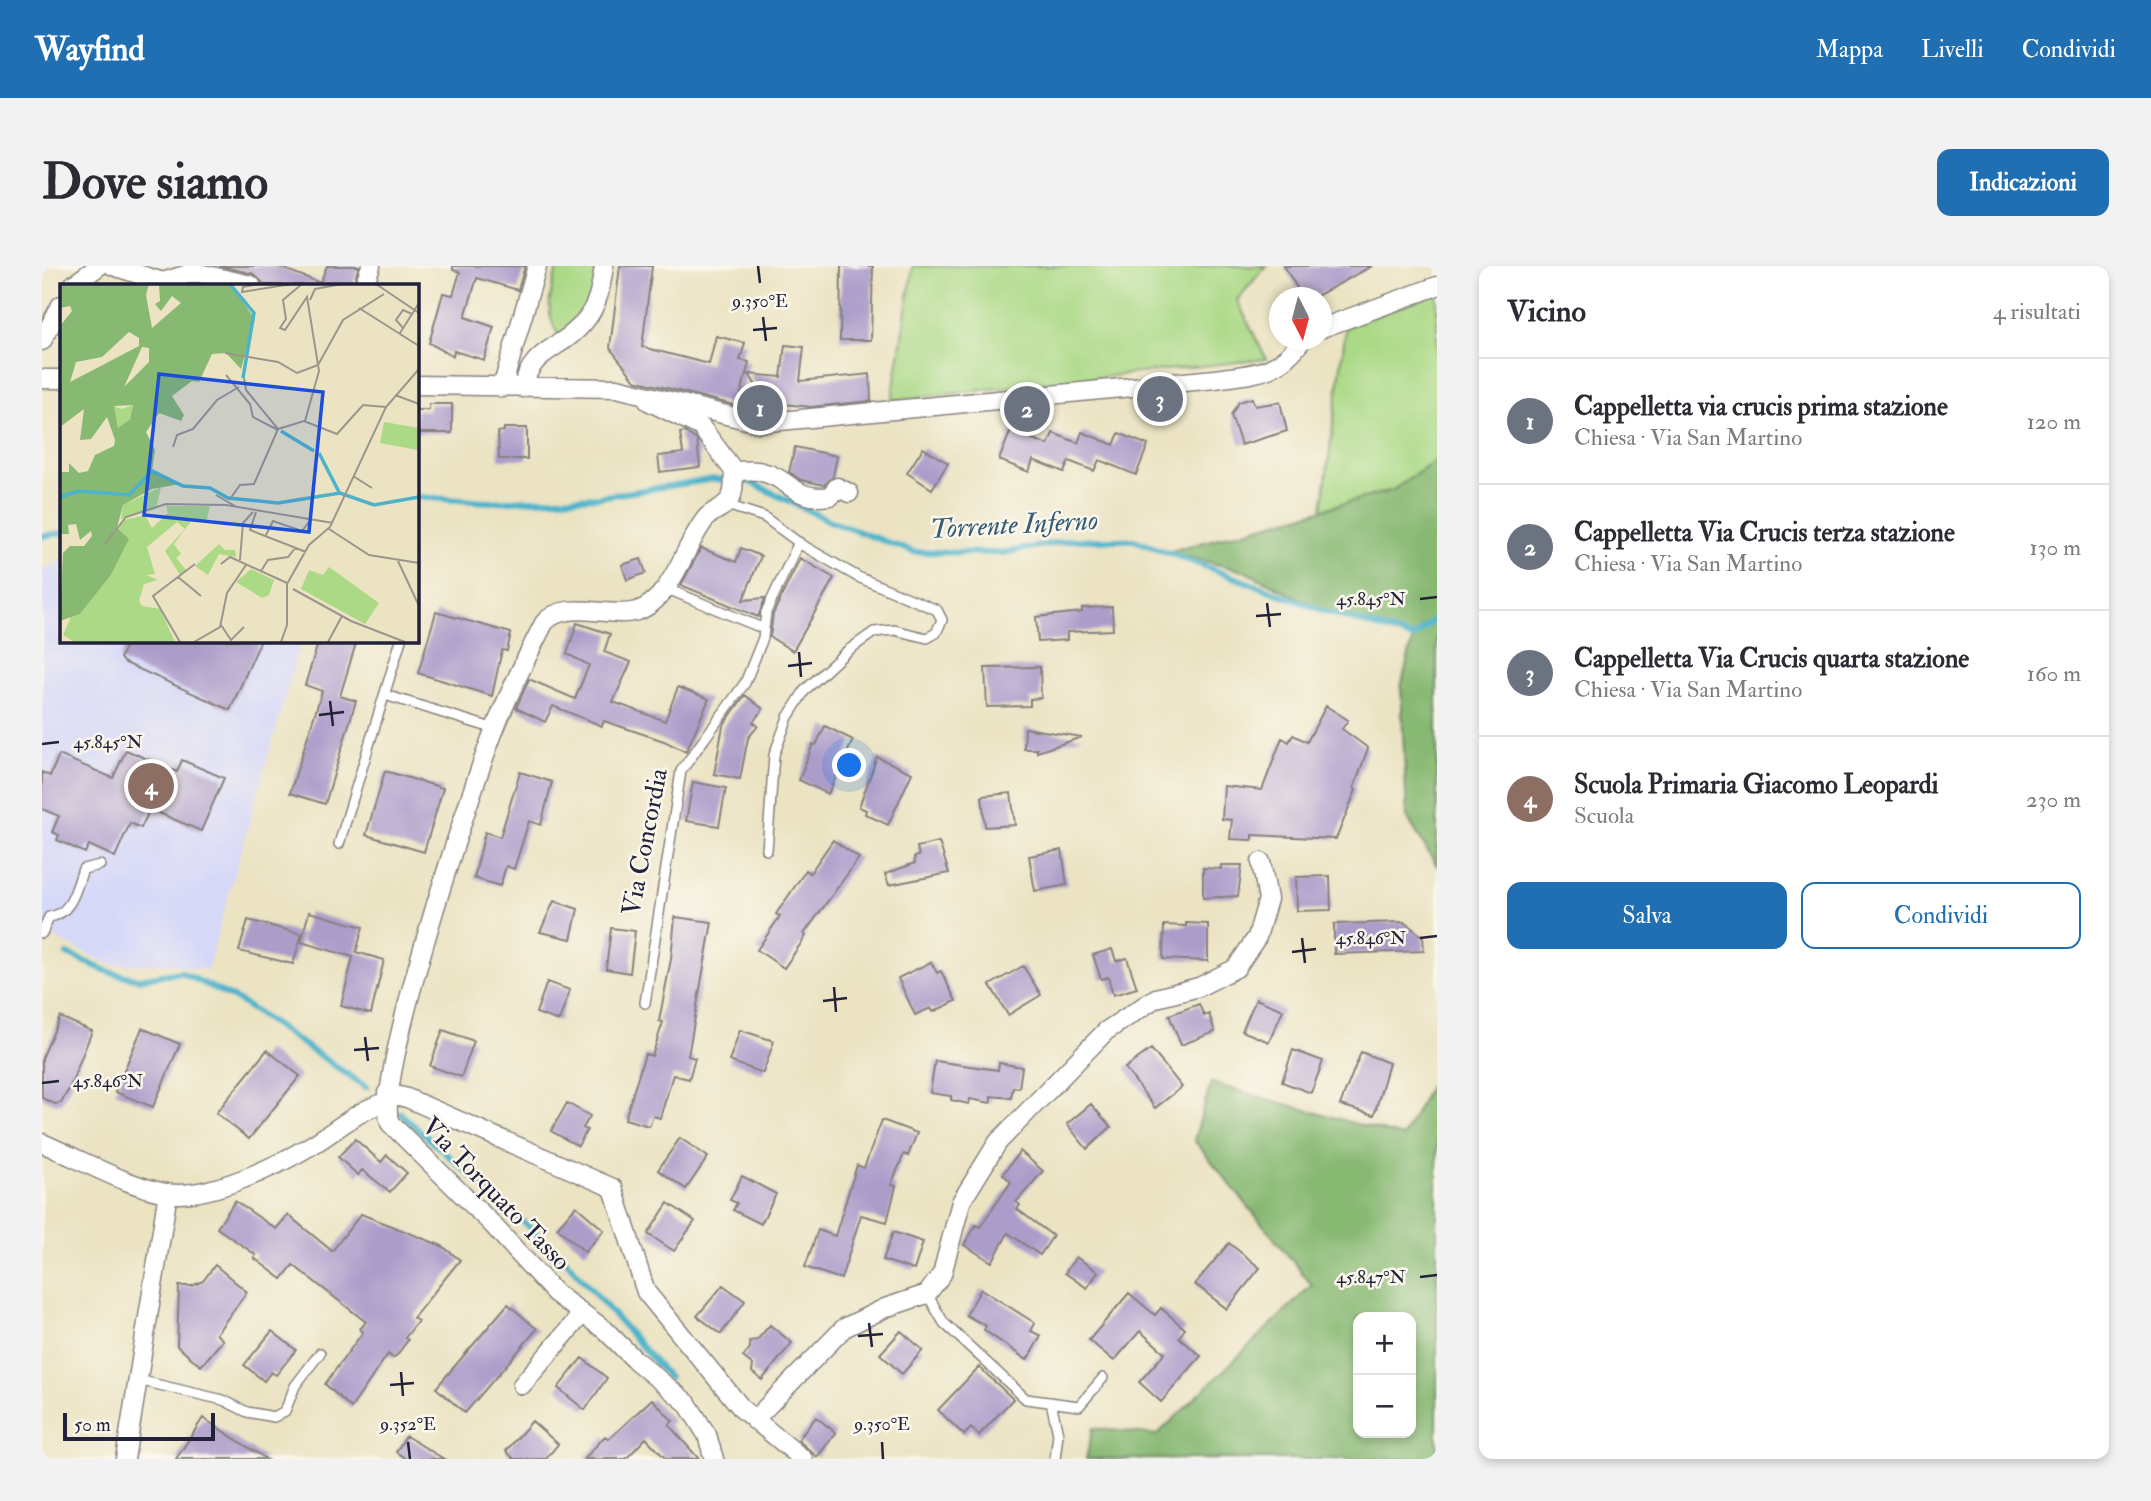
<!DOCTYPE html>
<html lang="it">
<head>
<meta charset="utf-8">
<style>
	:root { --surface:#fff; --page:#f2f2f3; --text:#2b2b33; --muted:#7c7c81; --line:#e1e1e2; --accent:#1f6fb2 }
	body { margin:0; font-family:"IM FELL Double Pica",serif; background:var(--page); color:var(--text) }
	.controls { position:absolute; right:21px; bottom:21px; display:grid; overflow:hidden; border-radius:14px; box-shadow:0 4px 10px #0003 }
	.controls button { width:63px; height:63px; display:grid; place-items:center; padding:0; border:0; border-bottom:2px solid var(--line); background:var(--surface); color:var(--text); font:35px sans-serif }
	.compass { position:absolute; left:1227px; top:21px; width:63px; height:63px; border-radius:50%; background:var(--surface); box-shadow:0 4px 10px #0003; rotate:174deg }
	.scale { position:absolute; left:21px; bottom:18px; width:152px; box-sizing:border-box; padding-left:7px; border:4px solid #22223b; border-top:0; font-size:19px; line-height:24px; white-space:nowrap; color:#22223b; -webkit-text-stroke:5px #fbf7ec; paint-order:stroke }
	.you { position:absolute; left:808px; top:500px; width:24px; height:24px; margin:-18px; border:5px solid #fff; border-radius:50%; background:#1a73e8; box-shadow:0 0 0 10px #1a73e833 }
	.badge { display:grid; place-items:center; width:46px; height:46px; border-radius:50%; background:var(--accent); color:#fff; font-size:23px; font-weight:700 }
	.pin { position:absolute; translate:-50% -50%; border:4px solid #fff; box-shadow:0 2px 7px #0006 }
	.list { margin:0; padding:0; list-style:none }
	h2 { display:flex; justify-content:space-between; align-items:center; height:91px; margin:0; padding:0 28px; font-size:30px }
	h2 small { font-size:23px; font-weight:400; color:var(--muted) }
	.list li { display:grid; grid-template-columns:46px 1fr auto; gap:21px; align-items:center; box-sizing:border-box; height:126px; padding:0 28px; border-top:2px solid var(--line) }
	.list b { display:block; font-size:26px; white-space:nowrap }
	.list p { margin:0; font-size:23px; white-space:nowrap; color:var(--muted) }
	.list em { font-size:23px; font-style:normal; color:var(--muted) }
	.actions { display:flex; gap:14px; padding:21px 28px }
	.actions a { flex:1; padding:16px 0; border:2px solid var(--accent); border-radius:14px; text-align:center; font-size:24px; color:var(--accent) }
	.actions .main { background:var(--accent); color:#fff }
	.map { position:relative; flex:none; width:1395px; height:1193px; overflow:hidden; border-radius:14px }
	header { display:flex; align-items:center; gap:42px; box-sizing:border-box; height:98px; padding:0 35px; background:var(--accent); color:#fff }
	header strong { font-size:33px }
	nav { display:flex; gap:38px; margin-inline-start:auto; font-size:24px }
	.intro { display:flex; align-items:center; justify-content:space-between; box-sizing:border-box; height:168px; padding:0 42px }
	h1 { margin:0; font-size:49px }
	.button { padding:18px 32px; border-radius:14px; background:var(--accent); color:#fff; font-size:24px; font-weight:700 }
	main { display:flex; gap:42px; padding:0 42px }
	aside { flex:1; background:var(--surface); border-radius:14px; box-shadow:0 4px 10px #0003 }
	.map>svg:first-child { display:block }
	.built { fill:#d6d8f8 }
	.green { fill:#abd986; stroke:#667e60; stroke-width:2 }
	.forest { fill:#88b973; stroke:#556e57; stroke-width:2; fill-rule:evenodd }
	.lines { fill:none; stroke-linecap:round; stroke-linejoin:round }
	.stream { stroke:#4cb3cb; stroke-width:6 }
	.building { fill:#ac9cca }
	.service-casing { stroke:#86827e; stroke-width:12 }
	.minor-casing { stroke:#86827e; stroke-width:21 }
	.service { stroke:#fff; stroke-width:9 }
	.minor { stroke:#fff; stroke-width:18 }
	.ticks { fill:none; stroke:#22223b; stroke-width:2.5 }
	.labels { text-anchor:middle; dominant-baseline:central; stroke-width:5; stroke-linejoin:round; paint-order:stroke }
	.street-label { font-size:26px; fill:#22223b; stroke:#fbf7ec }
	.water-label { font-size:28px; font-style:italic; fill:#335c75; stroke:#fbf7ec }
	.inset-river { fill:none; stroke:#4cb3cb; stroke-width:3.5 }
	.inset-road { fill:none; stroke:#9b968c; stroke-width:2 }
	.view { fill:#1d4ed8; fill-opacity:0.15; stroke:#1d4ed8; stroke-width:3.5 }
	.inset-edge { fill:none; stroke:#22223b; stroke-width:3.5 }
	.ticks-label { font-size:18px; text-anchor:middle; fill:#22223b; stroke:#fbf7ec; stroke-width:5; stroke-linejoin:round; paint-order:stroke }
</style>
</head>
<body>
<header>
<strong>Wayfind</strong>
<nav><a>Mappa</a><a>Livelli</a><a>Condividi</a></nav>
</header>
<div class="intro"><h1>Dove siamo</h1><a class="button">Indicazioni</a></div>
<main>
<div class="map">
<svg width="1395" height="1193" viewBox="0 0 1395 1193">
	<rect width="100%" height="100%" fill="#fbf7ec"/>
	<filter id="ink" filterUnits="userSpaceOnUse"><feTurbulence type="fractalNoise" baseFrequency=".0143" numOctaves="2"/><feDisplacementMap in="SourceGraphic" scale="14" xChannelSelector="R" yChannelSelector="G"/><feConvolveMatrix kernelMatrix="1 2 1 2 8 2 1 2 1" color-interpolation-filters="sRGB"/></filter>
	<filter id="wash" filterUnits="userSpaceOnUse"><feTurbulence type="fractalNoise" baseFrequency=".00686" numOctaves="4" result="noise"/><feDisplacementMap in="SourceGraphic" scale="28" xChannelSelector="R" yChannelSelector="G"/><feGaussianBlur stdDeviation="1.57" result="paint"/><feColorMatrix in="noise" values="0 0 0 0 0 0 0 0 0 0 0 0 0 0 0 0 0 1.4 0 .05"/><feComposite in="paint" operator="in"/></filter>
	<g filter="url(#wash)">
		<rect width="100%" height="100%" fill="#ebe3c2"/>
		<!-- built -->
		<path class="built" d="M19 295V374L259 375 165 704 123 697 69 699 0 666V304Z"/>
		<!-- green -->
		<path class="green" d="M516 0H556L557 28 521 74C500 50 508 28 516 0Z
			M871 0H1224L1195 34 1224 93 850 134Z
			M1395 27V194L1351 224 1280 244 1304 61Z"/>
		<!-- forest -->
		<path class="forest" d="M1395 194V600L1365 551 1359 421 1371 372 1285 346 1202 305 1126 286 1351 224Z
			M1395 805V1193H1044L1051 1162 1115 1169 1270 1019 1152 874 1169 817 1361 871ZM1316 1051H1369V1167H1316Z"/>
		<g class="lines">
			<!-- stream -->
			<path class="stream" d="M374 231 446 236 557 231 672 213 708 216 790 256 872 286 960 287 1029 274H1092L1285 346 1371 372 1395 351
				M0 270 19 267
				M25 688 67 706 96 713 139 706 197 735 324 821
				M358 847 521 991 627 1112
				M671 1167 681 1181 682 1193"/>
		</g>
		<g id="blocks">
			<!-- building -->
			<path class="building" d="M177 0H235L278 17 285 0H317L311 19H223L212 8Z
				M411 0H483L476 24 435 12 423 51 452 61 442 94 412 85 411 90 387 77 401 27 411 29 418 6 411 4Z
				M578 0H610L600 81 667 98 674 70 703 77 698 94 707 96 696 140 593 114 568 82Z
				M799 0H831L829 74H798Z
				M1242 0H1330L1271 32H1261Z
				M743 79 762 81 758 115 828 108 829 135 769 141 724 136 707 108 739 111Z
				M1210 132 1213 140 1238 136 1245 165 1199 179 1189 149 1197 136Z
				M387 138H410V167H374V144H387Z
				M462 162H485V193H457L456 166 462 165Z
				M969 164 1006 179 1011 167 1036 177 1040 166 1072 179 1077 167 1106 179 1094 209 1057 194 1052 205 1027 195 1022 206 991 194 987 206 957 194Z
				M643 166 655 174 658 201 618 206 616 190 641 187 638 167Z
				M753 181 795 190 791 211 782 219 759 214 747 206Z
				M881 182 906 197 890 223 865 207Z
				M659 282 694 296 699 282 719 290 701 334 723 332 716 351 639 319Z
				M758 292 792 312 751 385 728 371 731 348Z
				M599 293 604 307 585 314 580 299Z
				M1070 341 1071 364 1025 366V374L996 376 994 351 1040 346V342Z
				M394 346 469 367 465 385 460 384 450 430 376 407Z
				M535 357 568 368 562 386 589 396 571 436 623 455 636 421 667 433 644 486 622 475 562 455 560 460 511 440 503 456 474 442 487 413 533 433 547 399 525 388Z
				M86 374H219L188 444 81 396 78 392Z
				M277 374H315L298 430 314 435 283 538 248 527 280 425 263 419Z
				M998 401 999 432 988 433V440L945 441 943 402Z
				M703 429 721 443 711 456 716 460 706 472 698 513 672 508 681 460Z
				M1284 440 1306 454 1300 463 1326 482 1312 522 1314 524 1294 573 1210 569V574L1188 573 1190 554 1180 553 1182 520 1220 524 1240 472 1247 476 1251 469 1265 476Z
				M783 460 811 474 786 528 757 514 771 478 774 479Z
				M983 462 1007 466 1040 471 995 486V483H982Z
				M84 484 135 506 140 494 182 512 159 565 108 543 99 562 88 557 73 591 47 579 43 587 15 574 17 569 10 566 17 550 0 543V506L8 510 17 489 71 512Z
				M835 491 870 507 846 559 823 548 824 544 817 541Z
				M343 505 401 522 382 586 324 569Z
				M478 506 510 516 499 559 487 555 472 603 464 600 458 620 432 612 443 566 458 571Z
				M651 516 684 522 677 560 644 555Z
				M969 527 973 559 943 561 940 530Z
				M791 574 817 592 762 668 764 670 742 702 715 684 738 650 734 648 745 632 764 604 768 607Z
				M897 576 907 607 847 619 843 608 873 597 872 591 877 590 875 581Z
				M1020 584 1025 619 993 625 987 590Z
				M1179 599H1200L1196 630 1161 632V602L1179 603Z
				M1288 610 1289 644 1255 645 1254 611Z
				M512 635 536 643 529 673 498 666Z
				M267 646 321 661 314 686 342 694 329 748 299 740 311 691 259 676Z
				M633 651 670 656 646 790 653 792 647 813 631 809 618 852 611 850 607 860 583 853 603 788 610 790 621 756 617 755 629 693Z
				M206 654 260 668 251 698 197 685Z
				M1362 656 1381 671 1382 685 1292 688V658Z
				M1144 657 1166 658V695L1121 693 1122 659 1144 660Z
				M569 662 593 665 588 707 564 703Z
				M1070 683 1074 695 1085 692 1095 722 1071 729 1066 711 1059 713 1051 689Z
				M889 696 895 707 899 705 914 735 891 746 889 742 873 749 856 712Z
				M981 700 999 729 966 749 948 719Z
				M505 716 528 724 517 755 494 747Z
				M1214 733 1241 744 1227 776 1200 765Z
				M1157 738 1162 750 1167 748 1173 766 1139 779 1127 749Z
				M18 751 50 765 27 823 19 837 13 838 0 832V792Z
				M100 762 138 778 111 841 73 826Z
				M401 764 432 775 419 811 388 800Z
				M698 764 732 775 721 807 687 795Z
				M1109 783 1140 821 1113 842 1083 802Z
				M225 784 258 810 207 873 174 847Z
				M1251 784 1281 795 1269 827 1240 816Z
				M1319 786 1347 797 1332 849 1298 839Z
				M893 795 956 804 957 797 980 801 977 822 971 821 969 832 949 830V837L928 833 927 838 909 834V830L888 827Z
				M525 837 548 850 541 862 545 864 536 880 509 865Z
				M1049 838 1069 861 1045 883 1025 858Z
				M840 854 875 867 866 890 862 888 849 919 854 920 845 956 819 949 799 1013 763 1001 776 964 793 970 815 899 822 902Z
				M638 872 666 891 644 923 616 904Z
				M313 873 339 896 345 889 365 907 348 926 320 904 316 909 296 891Z
				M978 885 1001 905 974 936 978 939 975 943 1011 970 998 989 966 967 950 996 922 979 934 959 938 961 969 916 961 908Z
				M700 910 734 928 719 958 691 944 695 937 688 934Z
				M193 935 234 963 246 949 290 985 319 948 400 980 418 994 371 1052 376 1055 363 1072 366 1074 355 1089 351 1092 346 1088 309 1142 283 1118 321 1066 318 1063 324 1056 251 999 240 1013 212 992 214 989 175 962Z
				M626 937 653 955 632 985 606 968Z
				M534 940 562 964 543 986 515 962Z
				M851 966 881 976 872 1004 841 994Z
				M1187 977 1218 1002 1185 1043 1153 1018Z
				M1034 991 1056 1006 1045 1022 1023 1007Z
				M173 999 205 1026 174 1068 181 1074 159 1100 135 1080 137 1020H150L161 1015Z
				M681 1019 703 1035 679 1068 655 1050Z
				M939 1023 993 1057 989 1065 999 1070 985 1094 942 1064 944 1060 924 1049Z
				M1087 1027 1113 1049 1119 1042 1143 1063 1137 1071 1159 1090 1119 1136 1097 1116 1123 1087 1098 1065 1072 1095 1047 1074Z
				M466 1038 495 1063 423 1147 394 1122Z
				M728 1059 750 1077 720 1114 710 1106 711 1099 701 1091 708 1082 707 1075 715 1074Z
				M230 1065 254 1084 234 1109 229 1106 222 1115 202 1099Z
				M859 1065 881 1084 860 1108 838 1088Z
				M540 1092 565 1112 543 1144 516 1122Z
				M937 1101 971 1133 937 1169 929 1162 922 1169 896 1144Z
				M610 1133 631 1155 627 1159 657 1193H624L604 1172 584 1193H542L563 1170 567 1173Z
				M774 1151 794 1167 775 1191 756 1174Z
				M161 1152 224 1193H134Z
				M490 1155 516 1178 504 1193H472L464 1185Z
				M364 1170 402 1193H365L354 1186Z"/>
		</g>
	</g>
	<g filter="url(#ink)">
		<use href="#blocks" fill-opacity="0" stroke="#86827e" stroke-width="2"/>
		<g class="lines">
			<!-- service casing -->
			<g class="service-casing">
				<path id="service" d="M685 239 722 251 760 279 816 311 895 344 900 354 894 367 885 372 852 364 832 366 804 386 763 424 746 451 732 489 725 584
					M623 322 720 362
					M343 429 453 463
					M297 578 359 374
					M0 667 7 651C30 648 34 622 41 603L58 599
					M603 737 639 505 703 417 721 372 724 346 757 276
					M885 1028 902 1057 984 1133 1037 1140 1061 1112
					M96 1114 181 1134 205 1146 232 1151 243 1145 253 1120 278 1087
					M1009 1136 1016 1168 1013 1193"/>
			</g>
			<!-- minor casing -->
			<g class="minor-casing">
				<path id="minor" d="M71 0 121 16 152 6 209 19
					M31 19 57 0
					M322 19 329 0
					M1280 62 1395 20
					M0 75 19 39
					M0 113H19
					M374 119 575 122 717 157 1173 113C1214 107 1235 109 1260 74
					M460 122 495 0
					M481 122C489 82 520 84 542 56 556 40 559 21 562 0
					M606 135 659 161 692 205C701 205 712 203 720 206 748 212 753 236 788 230L795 221 807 227
					M345 827 365 832 571 922 604 1026 701 1144 761 1193
					M0 877C40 894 82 919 124 927 166 934 235 900 270 879 295 864 316 844 344 836
					M480 1119 540 1048
					M712 1154 802 1062 843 1042 885 1028 900 1008 919 936 956 876 1064 765 1114 732 1157 721 1194 702 1215 671 1226 633 1219 596
					M83 1193 126 927
					M672 1193 665 1169 645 1137 593 1094 563 1064 513 1027 449 957 348 857C331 818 427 532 447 478 462 437 482 396 502 357 523 332 568 353 595 345 631 334 643 276 665 251 673 243 684 242 689 231 693 224 691 214 692 205"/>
			</g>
			<!-- service -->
			<use href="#service" class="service"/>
			<!-- minor -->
			<use href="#minor" class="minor"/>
		</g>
	</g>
	<!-- ticks -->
	<path class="ticks" d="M716 0 718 17M721 51 724 75M711 64 735 62M1378 333 1395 331M1225 337 1228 361M1214 350 1239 348M757 386 759 411M746 400 770 397M288 435 291 460M277 449 302 446M0 478 17 476M1260 672 1263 697M1378 672 1395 670M1250 686 1274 683M792 721 794 746M781 735 805 732M323 771 326 795M312 784 337 782M0 817 17 815M1378 1011 1395 1009M827 1057 830 1081M816 1070 841 1068M359 1106 361 1130M348 1119 372 1117M366 1176 368 1193M840 1176 841 1193"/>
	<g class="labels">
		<!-- street labels -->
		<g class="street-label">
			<text transform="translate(603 576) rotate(-79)">Via Concordia</text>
			<text transform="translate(454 928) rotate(46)">Via Torquato Tasso</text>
		</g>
		<!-- water labels -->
		<g class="water-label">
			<text transform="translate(972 259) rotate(-3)">Torrente Inferno</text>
		</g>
	</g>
	<!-- overview -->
	<g transform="translate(18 18)">
		<rect width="359" height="359" fill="#ebe3c2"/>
		<path d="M73 121 70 135 58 144 54 122 62 125ZM324 138 359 144 358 166 320 159ZM101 203 96 225 61 235 63 221ZM106 222H150L146 239 132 236 114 260 121 270 116 274 126 286 120 291 105 267 125 245 117 238 87 263 95 290 86 291 98 296 84 300 79 317 82 322 100 325 115 358H14L3 351 11 333 20 330 51 291 68 256 58 245 64 236 85 231 92 244 108 229ZM159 260 165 266H175L176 273 159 270 148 291 135 282ZM269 283 319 319 305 340 241 305 249 286 263 291ZM191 285 214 296 209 311 202 314 176 298Z" fill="#abd986"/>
		<path d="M0 0H89L86 11 92 44 121 19 112 12 101 27 95 20 100 17 99 0H170L195 35 181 85 166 69 152 70 139 98 132 97 112 112 124 131 121 137 99 129 86 148 95 166 92 187 120 200 92 205 63 221 57 244 69 255 51 291 20 330 0 337 3 269 10 262H24L32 252 31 247 20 256 16 240 8 241 9 250H0V188H9V179L19 189 28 187 35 171 54 162 55 156 47 133 31 155 20 156 24 125 0 143V42L12 27 10 22 0 24ZM69 48 79 54V62L10 98 16 78 42 73ZM82 63 89 64V78L64 103ZM73 121 70 135 58 144 54 122Z" fill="#88b973" fill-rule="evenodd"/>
		<path class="inset-river" d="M170 0 194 29 183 94M221 147 254 167M259 169 279 208M0 213 19 207 69 211 92 187 123 202 150 204 168 214 218 219 280 209 314 221 359 213"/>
		<path class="inset-road" d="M199 0 183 3 182 8 232 0M242 0 223 16 226 35 220 44 225 46 247 13 259 87 245 137M316 0 359 29M250 16 255 5 282 0M299 24 359 62M343 44 336 36 343 26 352 30M340 49 359 19M165 69 218 78 237 89 258 81M258 81 283 36 324 10M166 91 190 120 193 133 218 146M184 94 186 106 218 145M335 111 359 120M218 145 244 137 277 150 303 121 326 123M113 163 117 151 133 145 157 116 179 103M293 192 312 204M156 211 175 222M170 215 180 201 194 200 218 145M196 228 190 246 246 268M269 245 309 271 359 279M206 251 213 237 242 247 251 235M44 261 66 233 106 220 166 221 273 239M180 276 183 239 193 228M338 277 359 322M161 280 170 273 227 299M201 287 208 276 228 273 236 263M118 293 141 312M233 305 291 337 345 358M161 341 171 356 184 343M120 358 93 312 135 280M134 358 160 343 167 309 186 281M221 358 227 341V300L249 261 270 243 326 123 359 85M268 358 282 332"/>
		<path class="view" d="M99 90 263 108 249 248 84 231Z"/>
		<rect width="359" height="359" class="inset-edge"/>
	</g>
	<g class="ticks-label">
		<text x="718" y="41">9.350°E</text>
		<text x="1329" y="339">45.845°N</text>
		<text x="66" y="482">45.845°N</text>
		<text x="1329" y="678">45.846°N</text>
		<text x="66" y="821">45.846°N</text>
		<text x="1329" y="1017">45.847°N</text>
		<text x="366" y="1164">9.352°E</text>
		<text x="840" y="1164">9.350°E</text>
	</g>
</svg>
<div class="controls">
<button>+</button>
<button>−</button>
</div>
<svg class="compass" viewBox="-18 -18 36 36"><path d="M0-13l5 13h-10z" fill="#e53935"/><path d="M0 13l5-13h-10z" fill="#7c7c81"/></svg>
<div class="scale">50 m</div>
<div class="you"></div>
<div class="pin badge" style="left:718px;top:142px;background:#6b7280">1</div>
<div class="pin badge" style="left:985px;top:143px;background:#6b7280">2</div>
<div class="pin badge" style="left:1118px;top:133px;background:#6b7280">3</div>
<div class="pin badge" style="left:109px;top:520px;background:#8d6e63">4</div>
</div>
<aside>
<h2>Vicino<small>4 risultati</small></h2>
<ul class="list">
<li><span class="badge" style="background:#6b7280">1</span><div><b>Cappelletta via crucis prima stazione</b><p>Chiesa · Via San Martino</p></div><em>120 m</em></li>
<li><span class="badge" style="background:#6b7280">2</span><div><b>Cappelletta Via Crucis terza stazione</b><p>Chiesa · Via San Martino</p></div><em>130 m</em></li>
<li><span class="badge" style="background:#6b7280">3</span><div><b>Cappelletta Via Crucis quarta stazione</b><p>Chiesa · Via San Martino</p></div><em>160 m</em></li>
<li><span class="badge" style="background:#8d6e63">4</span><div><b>Scuola Primaria Giacomo Leopardi</b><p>Scuola</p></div><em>230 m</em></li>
</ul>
<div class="actions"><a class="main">Salva</a><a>Condividi</a></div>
</aside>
</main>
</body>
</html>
